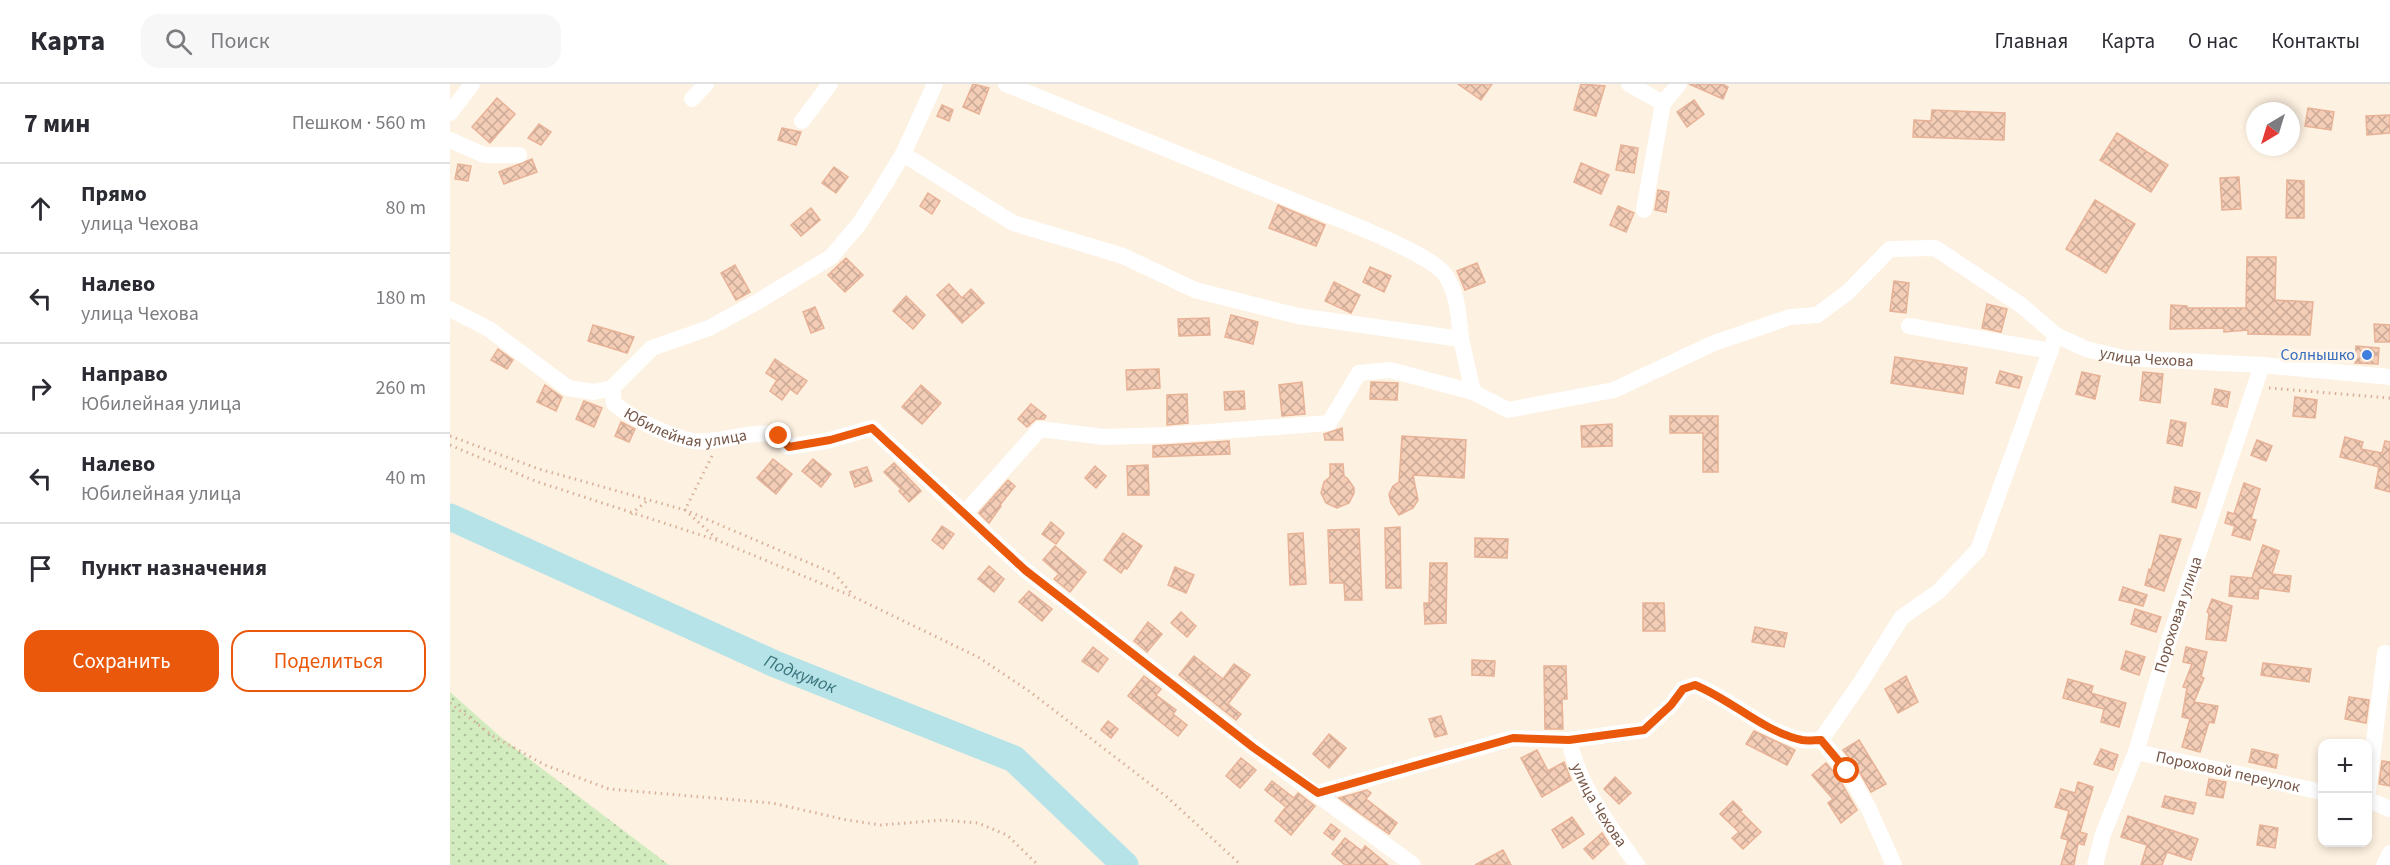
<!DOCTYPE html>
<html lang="ru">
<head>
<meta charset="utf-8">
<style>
	:root { --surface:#fff; --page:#f7f7f7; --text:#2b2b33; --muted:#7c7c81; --line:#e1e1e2; --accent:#ea580c }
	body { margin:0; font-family:"Source Sans 3",sans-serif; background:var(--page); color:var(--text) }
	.controls { position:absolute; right:18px; bottom:18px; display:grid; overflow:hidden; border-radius:12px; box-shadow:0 3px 9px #0003 }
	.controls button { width:54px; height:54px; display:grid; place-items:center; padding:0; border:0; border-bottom:2px solid var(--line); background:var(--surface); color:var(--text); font:30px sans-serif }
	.compass { position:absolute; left:1796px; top:18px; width:54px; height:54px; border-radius:50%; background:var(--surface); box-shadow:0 3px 9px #0003; rotate:218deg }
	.stop { position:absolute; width:18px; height:18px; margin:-14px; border:4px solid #ea580c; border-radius:50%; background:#fff }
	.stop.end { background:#ea580c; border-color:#fff; box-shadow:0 2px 6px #0008 }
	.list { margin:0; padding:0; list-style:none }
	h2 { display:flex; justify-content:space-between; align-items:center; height:78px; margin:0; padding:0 24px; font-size:26px }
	h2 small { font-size:20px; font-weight:400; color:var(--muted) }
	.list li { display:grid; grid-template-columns:39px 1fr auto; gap:18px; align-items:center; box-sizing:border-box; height:90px; padding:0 24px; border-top:2px solid var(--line) }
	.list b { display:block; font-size:22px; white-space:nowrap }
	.list p { margin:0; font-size:20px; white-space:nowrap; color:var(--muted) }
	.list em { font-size:20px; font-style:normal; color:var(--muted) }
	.actions { display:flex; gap:12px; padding:18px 24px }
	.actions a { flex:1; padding:14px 0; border:2px solid var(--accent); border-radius:18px; text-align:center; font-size:21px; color:var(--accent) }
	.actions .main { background:var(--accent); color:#fff }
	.icon { flex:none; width:33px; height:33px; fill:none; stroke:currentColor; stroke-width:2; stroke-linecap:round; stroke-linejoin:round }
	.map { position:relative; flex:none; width:1940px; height:781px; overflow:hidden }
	header { display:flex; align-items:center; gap:36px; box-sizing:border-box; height:84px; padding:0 30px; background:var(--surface); border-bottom:2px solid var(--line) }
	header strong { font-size:28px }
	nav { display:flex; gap:33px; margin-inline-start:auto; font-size:21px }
	.search { width:420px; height:54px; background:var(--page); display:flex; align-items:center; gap:15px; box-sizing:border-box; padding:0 21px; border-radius:18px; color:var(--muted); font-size:22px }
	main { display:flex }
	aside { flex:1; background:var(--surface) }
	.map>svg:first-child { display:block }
	.grass { fill:url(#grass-dots) }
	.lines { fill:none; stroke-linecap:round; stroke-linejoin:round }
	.river { stroke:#b5e3e8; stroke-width:27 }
	.building { fill:url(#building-cross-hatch); stroke:#e8b297; stroke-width:1.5 }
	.path { stroke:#d9b09a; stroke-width:3; stroke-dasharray:1.5 4.5; stroke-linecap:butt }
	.minor { stroke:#fff; stroke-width:16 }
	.route { stroke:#ea580c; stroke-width:8 }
	.shop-dot { fill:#3f7fe0; stroke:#fff5e9; stroke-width:2 }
	.labels { text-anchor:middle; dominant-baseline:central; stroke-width:6; stroke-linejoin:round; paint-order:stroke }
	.shop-label { font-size:16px; fill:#366cbe; stroke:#fff5e9; text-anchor:end }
	.street-label { font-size:16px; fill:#765646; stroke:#fff5e9 }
	.water-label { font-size:18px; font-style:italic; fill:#3a747d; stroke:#fff5e9 }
</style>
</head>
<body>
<header>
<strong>Карта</strong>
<div class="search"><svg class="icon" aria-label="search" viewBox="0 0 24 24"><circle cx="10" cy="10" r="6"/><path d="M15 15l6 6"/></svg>Поиск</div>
<nav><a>Главная</a><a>Карта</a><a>О нас</a><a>Контакты</a></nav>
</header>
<main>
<aside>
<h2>7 мин<small>Пешком · 560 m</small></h2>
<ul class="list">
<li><svg class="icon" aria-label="ahead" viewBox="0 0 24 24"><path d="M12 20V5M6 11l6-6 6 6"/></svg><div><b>Прямо</b><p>улица Чехова</p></div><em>80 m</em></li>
<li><svg class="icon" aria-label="left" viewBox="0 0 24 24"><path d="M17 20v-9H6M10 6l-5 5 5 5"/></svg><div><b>Налево</b><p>улица Чехова</p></div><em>180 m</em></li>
<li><svg class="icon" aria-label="right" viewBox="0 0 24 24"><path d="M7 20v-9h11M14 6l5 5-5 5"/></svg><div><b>Направо</b><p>Юбилейная улица</p></div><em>260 m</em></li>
<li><svg class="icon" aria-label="left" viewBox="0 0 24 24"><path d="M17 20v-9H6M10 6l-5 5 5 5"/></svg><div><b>Налево</b><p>Юбилейная улица</p></div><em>40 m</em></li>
<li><svg class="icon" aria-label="arrive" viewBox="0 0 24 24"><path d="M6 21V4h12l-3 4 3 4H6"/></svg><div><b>Пункт назначения</b></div></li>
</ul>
<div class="actions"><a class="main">Сохранить</a><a>Поделиться</a></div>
</aside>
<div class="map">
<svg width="1940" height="781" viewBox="0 0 1940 781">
	<defs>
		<pattern id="grass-dots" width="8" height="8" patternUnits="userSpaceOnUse" patternTransform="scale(1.5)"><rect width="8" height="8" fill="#d3ecbf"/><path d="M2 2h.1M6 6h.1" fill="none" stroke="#b0c29d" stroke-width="1.8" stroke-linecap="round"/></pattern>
		<pattern id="building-cross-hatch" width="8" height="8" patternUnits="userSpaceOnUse" patternTransform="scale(1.5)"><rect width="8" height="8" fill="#f4cdb7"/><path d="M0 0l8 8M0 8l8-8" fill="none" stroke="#caa997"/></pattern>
	</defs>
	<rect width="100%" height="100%" fill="#fdf1e1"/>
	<!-- grass -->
	<path class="grass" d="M0 608 53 655 219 781H0Z"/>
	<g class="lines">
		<!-- river -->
		<path class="river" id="s1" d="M0 433 325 580 564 675 675 781"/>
	</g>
	<!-- building -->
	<path class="building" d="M523 0 539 4 529 30 513 23Z
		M1008 0H1042L1031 16Z
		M1131 0 1155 2 1146 32 1124 26Z
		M1239 0H1272L1278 3 1273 15Z
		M47 14 65 30 40 59 22 43Z
		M1244 16 1254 30 1237 43 1227 28Z
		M492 21 503 26 499 37 487 32Z
		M1858 24 1884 28 1881 46 1855 42Z
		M1482 26 1555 29 1554 56 1463 53 1464 36 1481 37Z
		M1940 31V49L1917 51 1916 32Z
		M89 40 101 48 91 61 78 54Z
		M332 44 351 48 346 61 328 56Z
		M1667 49 1718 81 1701 108 1650 76Z
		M1171 61 1188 64 1184 89 1166 86Z
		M82 75 87 88 54 100 49 88Z
		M1131 79 1159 91 1151 110 1124 98Z
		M8 80 21 82 18 97 5 95Z
		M384 83 398 93 386 109 372 99Z
		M1789 93 1791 125 1772 126 1770 94Z
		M1837 96 1854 97V134H1836Z
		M1208 106 1219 108 1216 128 1205 126Z
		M478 109 490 117 482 130 470 122Z
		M1645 116 1685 140 1656 189 1616 165Z
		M828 121 875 141 866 162 819 144Z
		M1168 122 1184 129 1176 148 1160 141Z
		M361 124 370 136 351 152 341 141Z
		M1797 173H1826L1825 216 1863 218 1860 251 1798 250V246L1774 248V244L1720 245 1721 221 1737 222V224H1796Z
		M396 174 413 191 395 208 378 191Z
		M1027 179 1035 198 1015 206 1007 187Z
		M285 181 300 208 286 216 271 189Z
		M920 183 941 192 934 208 913 198Z
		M1444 197 1459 199 1456 229 1440 227Z
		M884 198 910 211 901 229 875 217Z
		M499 200 512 214 521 205 534 219 512 239 487 211Z
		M456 212 475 231 463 245 443 227Z
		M1537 220 1557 225 1551 248 1532 244Z
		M365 223 374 244 361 249 353 228Z
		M781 231 808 238 803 260 775 253Z
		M759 234 760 251 729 252 728 235Z
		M1924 240 1940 241V258H1925Z
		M143 241 184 253 177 269 138 257Z
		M1906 262 1929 264 1928 280 1905 279Z
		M48 265 63 276 57 285 41 276Z
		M1445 273 1517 284 1513 310 1441 299Z
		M325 275 357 297 347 310 340 305 332 316 320 307 327 296 316 289Z
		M709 285 710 304 677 306 676 286Z
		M1550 287 1572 293 1569 304 1546 299Z
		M1632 288 1650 292 1645 315 1626 310Z
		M1693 288 1713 290 1710 319 1690 316Z
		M852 298 855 330 832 332 829 301Z
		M921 298 948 299 947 316 920 315Z
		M95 301 112 313 106 327 87 318Z
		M471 301 491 319 472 340 452 323Z
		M1765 305 1780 308 1777 323 1762 320Z
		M794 307 795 325 775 326 774 308Z
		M737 310 738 339 717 341V311Z
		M1845 313 1867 316 1865 334 1843 332Z
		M134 317 152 324 144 343 126 335Z
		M581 320 596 332 594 335H586L577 343 568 335Z
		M1220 332H1268V388H1253V349H1220Z
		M1721 336 1736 339 1732 362 1717 359Z
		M171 338 185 345 179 358 165 352Z
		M1162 340V362L1132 363 1131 342Z
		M892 344 893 356H875L874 350Z
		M952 352 1016 356 1014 394 963 391 968 416 963 424 949 431 941 419 939 410 943 402 949 398Z
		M1895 353 1913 358 1911 365 1932 369 1935 357 1940 358V408L1925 404 1929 383 1890 373Z
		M1807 356 1822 362 1816 377 1801 371Z
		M779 357 780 370 703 373V362Z
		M323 375 342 390 326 410 307 394Z
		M363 375 381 390 371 403 352 387Z
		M444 379 471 407 459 418 449 407 451 405 434 388Z
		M880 380H893L894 392 898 395 904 404V409L899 419 887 424 876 419 871 409 874 398 880 393Z
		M698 381 699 411H678L677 382Z
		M645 382 656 392 646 404 635 394Z
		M417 383 422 397 405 403 400 388Z
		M558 396 565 402 550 421 551 422 539 439 529 429Z
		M1794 399 1810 405 1801 435 1806 436 1800 456 1782 451 1785 442 1775 439 1778 428 1784 430Z
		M1725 403 1750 409 1746 424 1722 418Z
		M601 438 614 449 606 460 592 450Z
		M492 442 504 450 493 465 482 456Z
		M950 443 951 504H936L935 444Z
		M909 445 912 516H895L894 499H880L878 446Z
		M673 449 692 462 677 485 674 484 671 489 654 476Z
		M853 449 856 500 840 501 838 450Z
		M1710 451 1731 455 1714 507 1695 501 1699 485 1701 486Z
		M1025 454 1058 455 1057 474 1025 473Z
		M1813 461 1829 467 1822 490 1841 492 1839 508 1809 504 1808 515 1779 512 1781 492 1802 494Z
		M605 462 636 488 620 508 604 495 609 490 593 476Z
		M980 479H997L996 539 975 540 974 519H979Z
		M539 482 554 495 544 508 528 495Z
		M725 483 744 491 736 509 718 501Z
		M1673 503 1697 511 1693 522 1669 516Z
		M579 507 602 525 592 537 569 518Z
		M1762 515 1782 522 1776 557 1756 555 1759 529 1757 528Z
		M1193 519H1214L1215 547H1193Z
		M1685 525 1711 533 1706 548 1681 540Z
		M731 528 746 542 737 553 721 539Z
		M698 538 712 550 697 568 684 557Z
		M1305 543 1337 549 1334 563 1302 558Z
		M643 563 658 575 648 588 632 577Z
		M1736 563 1757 568 1751 593 1754 594 1744 618 1768 622 1764 639 1759 638 1750 668 1732 663 1740 635 1732 633 1737 604 1733 603 1742 580 1733 578Z
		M1676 567 1695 573 1689 591 1671 585Z
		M744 572 773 595 784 580 800 591 778 620 791 630 786 636 729 591Z
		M1022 576 1045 577 1044 592 1022 591Z
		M1813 579 1861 585 1859 598 1811 591Z
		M1094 582H1116L1117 615H1112L1113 645H1095Z
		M694 592 711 605 706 611 726 626 723 630 737 641 728 652 678 612Z
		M1456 592 1468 618 1448 629 1435 605Z
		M1618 595 1643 602 1641 609 1676 619 1669 643 1651 638 1654 625 1613 614Z
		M1899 613 1919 616 1916 639 1895 635Z
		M991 632 997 650 985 653 979 635Z
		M658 637 668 645 661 654 651 646Z
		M1304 647 1345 666 1337 681 1296 660Z
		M879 650 896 664 879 684 863 670Z
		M1409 656 1436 700 1421 708 1406 682 1393 666Z
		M1651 665 1668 671 1663 686 1644 680Z
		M1802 665 1828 671 1826 684 1799 678Z
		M1087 666 1098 687 1114 678 1121 696 1092 713 1071 674Z
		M791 674 806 686 790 704 776 692Z
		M1932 677 1940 678V702L1929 700Z
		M1376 679 1388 693 1407 726 1391 739 1378 719 1383 715 1362 691Z
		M1165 693 1181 709 1169 720 1154 705Z
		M1759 695 1776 698 1773 714 1756 711Z
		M822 697 844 714 848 709 865 722 841 751 825 737 836 723 815 706Z
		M1628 698 1643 703 1630 748 1637 750 1634 761 1628 759 1624 781H1611L1618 756 1611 754 1619 727 1605 723 1611 705 1625 709Z
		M917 706 921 709 916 715 947 739 939 750 889 714Z
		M1715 712 1746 719 1743 730 1712 723Z
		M1283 717 1292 726 1290 727 1311 748 1293 765 1282 754 1289 748 1270 730Z
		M1678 732 1748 755 1741 776 1717 768 1712 781H1691L1697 761 1671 753Z
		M1122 733 1134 750 1113 764 1102 746Z
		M881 740 890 747 883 756 874 749Z
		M1810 741 1828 744 1825 764 1807 761Z
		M1152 749 1159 760 1143 775 1134 765Z
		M895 754 912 767 915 762 938 781H895L882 770Z
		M1053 766 1061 781H1025Z"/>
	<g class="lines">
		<!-- path -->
		<path class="path" d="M1819 304 1940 314
			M0 352 89 385 235 426 385 490 402 510
			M0 361 85 397 269 457 404 513 528 573 579 607 717 713 791 781
			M262 372 235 426 268 456
			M181 430 198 416
			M0 619 43 652 95 681 159 705 322 719 397 736 431 741 493 736 528 739 557 751 588 781"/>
		<!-- minor -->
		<g class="minor">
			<path d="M556 0 916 146C936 155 985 175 996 192 1008 211 1009 234 1011 255"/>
			<path d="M1179 0 1213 19"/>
			<path d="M242 15 256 0"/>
			<path d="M0 29 22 0"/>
			<path d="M352 37 380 0"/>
			<path d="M0 56 34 71H69"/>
			<path d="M453 70 563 139 673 172 745 206 848 232 1011 255 1023 308"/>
			<path d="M1194 126 1213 19 1229 0"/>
			<path d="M0 225 39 245 118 304 144 308 162 304"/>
			<path d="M1459 242 1601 267"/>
			<path id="s2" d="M162 304 164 320C185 335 216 352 243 357 267 361 310 342 330 353 333 355 337 360 339 363L380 356 422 344 575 486 804 664 963 781"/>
			<path d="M162 304 202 264 259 244 307 218 381 173 409 140 433 103 453 70 485 0"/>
			<path id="s3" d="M514 430 590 345 654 353 719 351 879 339 909 289 940 286 1023 308 1058 326 1164 306 1264 259 1340 233 1367 231 1398 208 1440 165 1485 164 1571 221 1606 251 1636 265 1674 274 1812 281 1940 293"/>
			<path id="s4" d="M1119 656C1129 703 1160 742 1187 781"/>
			<path d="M1371 656 1411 598 1452 533 1488 508 1528 466 1606 251"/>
			<path id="s5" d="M1686 668 1872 708"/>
			<path d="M1918 708 1935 569"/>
			<path d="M868 709 1063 654 1119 656 1194 646 1221 621 1233 605 1245 601C1282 615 1312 647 1352 656 1357 657 1365 656 1371 656L1397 687 1418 723 1444 781"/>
			<path d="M1918 716 1940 725"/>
			<path id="s6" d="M1645 781 1653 750 1686 668 1720 553 1812 281"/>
			<path d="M1934 781 1940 769"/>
		</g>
	</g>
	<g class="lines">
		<!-- route -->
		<path class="route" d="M329 352 339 363 380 356 422 344 575 486 804 664 868 709 1063 654 1119 656 1194 646 1221 621 1233 605 1245 601C1282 616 1312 647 1352 656 1357 657 1365 656 1371 656L1397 687"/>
	</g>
	<!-- markers -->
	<circle class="shop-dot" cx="1917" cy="271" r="6"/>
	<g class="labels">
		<!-- shop labels -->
		<g class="shop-label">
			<text x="1905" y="271">Солнышко</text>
		</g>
		<!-- street labels -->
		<g class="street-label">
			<text stroke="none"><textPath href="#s3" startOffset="1332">улица Чехова</textPath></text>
			<text stroke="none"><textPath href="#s2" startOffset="94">Юбилейная улица</textPath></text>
			<text stroke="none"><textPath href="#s6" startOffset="264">Пороховая улица</textPath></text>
			<text stroke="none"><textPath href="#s5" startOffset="94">Пороховой переулок</textPath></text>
			<text stroke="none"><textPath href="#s4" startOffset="72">улица Чехова</textPath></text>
		</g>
		<!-- water labels -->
		<g class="water-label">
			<text stroke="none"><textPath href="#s1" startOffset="384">Подкумок</textPath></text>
		</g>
	</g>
</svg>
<div class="controls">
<button>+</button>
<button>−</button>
</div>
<svg class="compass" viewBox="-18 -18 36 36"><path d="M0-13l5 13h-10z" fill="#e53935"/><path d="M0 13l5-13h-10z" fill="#7c7c81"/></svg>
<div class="stop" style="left:1397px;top:687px"></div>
<div class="stop end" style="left:329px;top:352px"></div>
</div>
</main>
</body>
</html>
